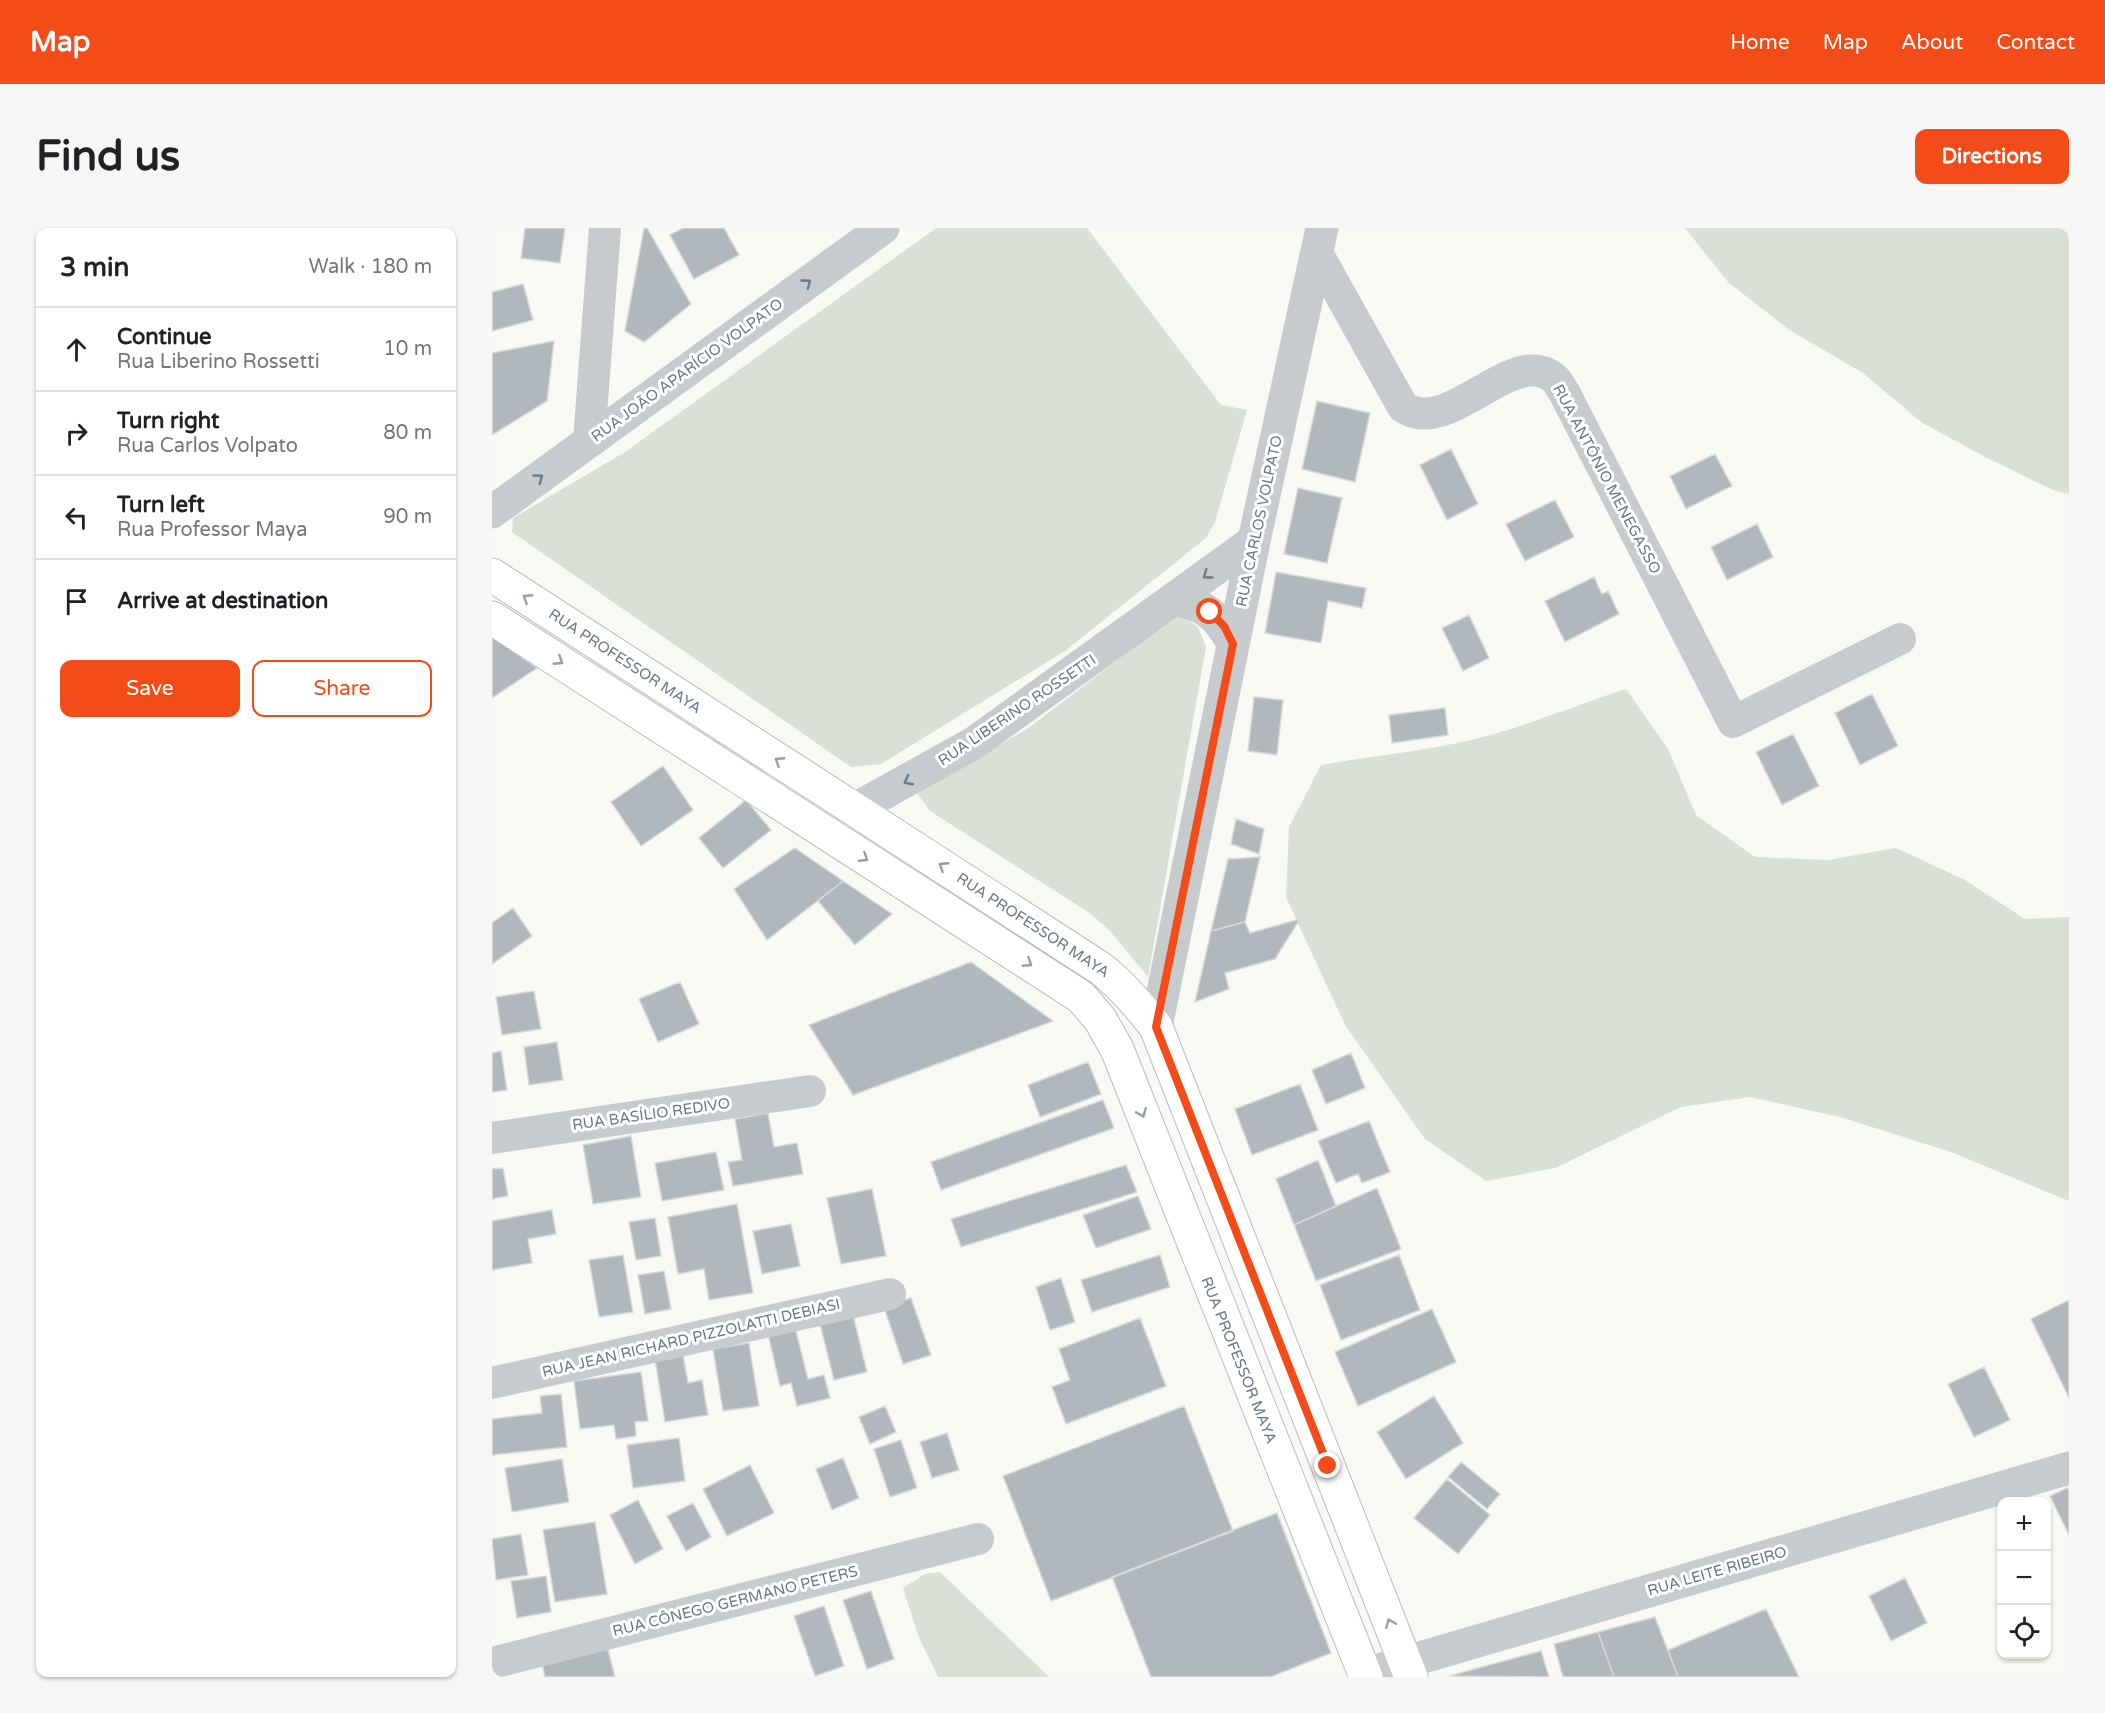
<!DOCTYPE html>
<html lang="en">
<head>
<meta charset="utf-8">
<style>
	:root { --surface:#fff; --page:#f6f6f6; --text:#202124; --muted:#757577; --line:#e0e0e0; --accent:#f34c19 }
	body { margin:0; font-family:"Varela Round",sans-serif; background:var(--page); color:var(--text) }
	.controls { position:absolute; right:18px; bottom:18px; display:grid; overflow:hidden; border-radius:12px; box-shadow:0 2px 4px #0004 }
	.controls button { width:54px; height:54px; display:grid; place-items:center; padding:0; border:0; border-bottom:2px solid var(--line); background:var(--surface); color:var(--text); font:30px sans-serif }
	.stop { position:absolute; width:18px; height:18px; margin:-14px; border:4px solid #f34c19; border-radius:50%; background:#fff }
	.stop.end { background:#f34c19; border-color:#fff; box-shadow:0 2px 6px #0008 }
	.list { margin:0; padding:0; list-style:none }
	h2 { display:flex; justify-content:space-between; align-items:center; height:78px; margin:0; padding:0 24px; font-size:26px }
	h2 small { font-size:20px; font-weight:400; color:var(--muted) }
	.list li { display:grid; grid-template-columns:39px 1fr auto; gap:18px; align-items:center; box-sizing:border-box; height:84px; padding:0 24px; border-top:2px solid var(--line) }
	.list b { display:block; font-size:22px; white-space:nowrap }
	.list p { margin:0; font-size:20px; white-space:nowrap; color:var(--muted) }
	.list em { font-size:20px; font-style:normal; color:var(--muted) }
	.actions { display:flex; gap:12px; padding:18px 24px }
	.actions a { flex:1; padding:14px 0; border:2px solid var(--accent); border-radius:12px; text-align:center; font-size:21px; color:var(--accent) }
	.actions .main { background:var(--accent); color:#fff }
	.icon { flex:none; width:33px; height:33px; fill:none; stroke:currentColor; stroke-width:2; stroke-linecap:round; stroke-linejoin:round }
	.map { position:relative; flex:none; width:1577px; height:1449px; overflow:hidden; border-radius:12px }
	header { display:flex; align-items:center; gap:36px; box-sizing:border-box; height:84px; padding:0 30px; background:var(--accent); color:#fff }
	header strong { font-size:28px }
	nav { display:flex; gap:33px; margin-inline-start:auto; font-size:21px }
	.intro { display:flex; align-items:center; justify-content:space-between; box-sizing:border-box; height:144px; padding:0 36px }
	h1 { margin:0; font-size:42px }
	.button { padding:15px 27px; border-radius:12px; background:var(--accent); color:#fff; font-size:21px; font-weight:700 }
	main { display:flex; gap:36px; padding:0 36px }
	aside { flex:1; background:var(--surface); border-radius:12px; box-shadow:0 2px 4px #0004 }
	.map>svg:first-child { display:block }
	.green { fill:#d9e0d5 }
	.building { fill:#b0b8be; stroke:#d9d9d7; stroke-width:1.5 }
	.lines { fill:none; stroke-linecap:round; stroke-linejoin:round }
	.secondary-casing { stroke:#b7bdc1; stroke-width:35 }
	.minor { stroke:#c7cbce; stroke-width:32 }
	.tertiary { stroke:#c7cbce; stroke-width:33 }
	.secondary { stroke:#fff; stroke-width:33 }
	.oneway { stroke:#697c8c }
	.oneway2 { stroke:#92a0ac }
	.route { stroke:#f34c19; stroke-width:8 }
	.labels { text-anchor:middle; dominant-baseline:central; stroke-width:6; stroke-linejoin:round; paint-order:stroke }
	.street-label { font-size:15px; fill:#647888; stroke:#fff }
</style>
</head>
<body>
<header>
<strong>Map</strong>
<nav><a>Home</a><a>Map</a><a>About</a><a>Contact</a></nav>
</header>
<div class="intro"><h1>Find us</h1><a class="button">Directions</a></div>
<main>
<aside>
<h2>3 min<small>Walk · 180 m</small></h2>
<ul class="list">
<li><svg class="icon" aria-label="ahead" viewBox="0 0 24 24"><path d="M12 20V5M6 11l6-6 6 6"/></svg><div><b>Continue</b><p>Rua Liberino Rossetti</p></div><em>10 m</em></li>
<li><svg class="icon" aria-label="right" viewBox="0 0 24 24"><path d="M7 20v-9h11M14 6l5 5-5 5"/></svg><div><b>Turn right</b><p>Rua Carlos Volpato</p></div><em>80 m</em></li>
<li><svg class="icon" aria-label="left" viewBox="0 0 24 24"><path d="M17 20v-9H6M10 6l-5 5 5 5"/></svg><div><b>Turn left</b><p>Rua Professor Maya</p></div><em>90 m</em></li>
<li><svg class="icon" aria-label="arrive" viewBox="0 0 24 24"><path d="M6 21V4h12l-3 4 3 4H6"/></svg><div><b>Arrive at destination</b></div></li>
</ul>
<div class="actions"><a class="main">Save</a><a>Share</a></div>
</aside>
<div class="map">
<svg width="1577" height="1449" viewBox="0 0 1577 1449">
	<rect width="100%" height="100%" fill="#f8f8f4"/>
	<!-- green -->
	<path class="green" d="M444 0H595L729 177 755 182 723 294 714 310 573 423 389 536 359 539 20 304 21 290 133 224Z
		M1193 0H1577V266L1563 263 1493 229 1429 194 1371 145 1296 101 1236 54Z
		M689 387 706 399 714 419 656 749 617 702 599 686 438 583 425 565 538 499 679 391Z
		M1134 461 1176 521 1204 587 1263 629 1336 632 1404 620 1473 652 1533 691 1577 689V973L1459 924 1348 889 1258 869 1189 879 1063 940 994 953 933 911 853 797 794 669 797 599 829 537C875 529 921 524 966 515 1024 503 1078 479 1134 461Z
		M448 1344 557 1449H446L426 1407 411 1360 433 1346Z"/>
	<!-- building -->
	<path class="building" d="M33 0H73L68 35 29 30Z
		M152 0H155L199 76 152 114 133 103Z
		M191 0H232L247 27 202 51 178 7Z
		M31 56 41 92 0 103V64Z
		M62 113 55 173 0 207V125Z
		M825 173 878 185 863 254 810 241Z
		M959 221 986 276 955 292 928 237Z
		M1223 226 1240 258 1194 281 1178 248Z
		M806 260 850 270 835 335 792 326Z
		M1063 272 1082 309 1033 333 1014 296Z
		M1265 296 1281 329 1235 352 1219 319Z
		M784 344 874 360 870 380 836 373 829 415 773 405Z
		M1102 349 1110 366 1116 363 1127 386 1073 414 1053 373Z
		M977 387 997 430 971 443 950 400Z
		M0 409 45 440 0 470Z
		M1380 466 1406 518 1368 537 1343 485Z
		M762 469 791 472 785 527 756 523Z
		M953 480 956 507 900 515 897 487Z
		M1301 506 1327 558 1290 577 1264 524Z
		M171 538 201 582 149 618 119 574Z
		M254 572 279 602 231 640 207 610Z
		M744 591 772 601 767 626 739 616Z
		M303 620 351 653 275 712 242 661Z
		M768 629 753 694 719 703 736 631Z
		M351 653 400 686 363 717 326 673Z
		M21 680 40 708 0 736V695Z
		M808 691 783 731 733 745 737 761 703 774 719 703 753 694 758 705Z
		M479 734 561 793 361 867 317 797Z
		M188 754 207 796 166 814 147 771Z
		M42 763 49 801 10 807 4 769Z
		M65 814 71 852 37 857 32 819Z
		M9 823 15 862 0 864V825Z
		M859 825 873 860 834 876 820 842Z
		M596 834 609 866 548 889 536 857Z
		M808 856 826 902 760 927 743 881Z
		M611 872 622 900 449 962 439 934Z
		M276 885 282 919 305 915 311 946 241 958 236 934 250 932 243 891Z
		M877 893 898 944 870 955 866 946 844 955 826 913Z
		M139 908 149 969 101 976 91 917Z
		M224 924 232 962 170 973 163 935Z
		M826 932 844 978 802 997 784 951Z
		M634 937 645 964 469 1019 459 991Z
		M11 940 16 968 0 971V941Z
		M885 960 909 1021 824 1053 802 997Z
		M380 961 394 1028 349 1036 335 970Z
		M646 968 659 1001 604 1020 591 987Z
		M245 976 261 1065 217 1072 212 1041 186 1046 176 989Z
		M60 982 64 1006 36 1011 40 1035 0 1042V993Z
		M163 990 169 1028 144 1032 137 994Z
		M299 996 308 1038 270 1046 261 1003Z
		M131 1027 141 1084 107 1089 97 1032Z
		M668 1027 678 1059 600 1084 589 1052Z
		M907 1027 928 1082 849 1112 828 1057Z
		M172 1043 179 1081 153 1086 146 1047Z
		M569 1050 583 1094 558 1102 544 1059Z
		M419 1070 439 1127 411 1136 392 1079Z
		M1577 1072V1170L1539 1091Z
		M940 1081 964 1134 866 1178 843 1124Z
		M361 1087 375 1144 342 1152 328 1096Z
		M648 1090 674 1158 574 1196 560 1159 578 1152 567 1121Z
		M303 1099 316 1151 332 1147 338 1170 305 1178 299 1155 288 1158 276 1106Z
		M257 1115 267 1178 231 1183 221 1121Z
		M190 1121 196 1155 210 1152 216 1187 173 1194 162 1125Z
		M1492 1139 1518 1192 1482 1209 1456 1156Z
		M149 1144 156 1193 143 1194 144 1208 124 1211 122 1197 88 1201 82 1153Z
		M69 1166 75 1219 0 1227V1191L50 1185 48 1168Z
		M942 1168 971 1215 914 1251 885 1204Z
		M393 1178 404 1204 378 1216 367 1189Z
		M692 1178 741 1303 559 1373 511 1248Z
		M455 1205 467 1242 440 1250 428 1214Z
		M187 1210 193 1253 141 1260 135 1217Z
		M409 1212 425 1260 398 1269 382 1221Z
		M351 1230 367 1270 340 1282 324 1241Z
		M70 1231 77 1274 20 1284 13 1240Z
		M969 1234 1008 1266 995 1281 956 1249Z
		M258 1237 282 1285 235 1308 211 1261Z
		M955 1251 998 1287 966 1326 922 1290Z
		M1575 1260 1577 1262V1307L1558 1268Z
		M146 1272 171 1321 143 1336 118 1287Z
		M201 1275 219 1309 194 1323 175 1288Z
		M785 1285 839 1425 778 1449H659L620 1349Z
		M103 1294 115 1366 63 1374 51 1302Z
		M29 1306 36 1347 4 1352 0 1311Z
		M54 1348 59 1384 25 1390 19 1353Z
		M1413 1350 1435 1395 1399 1413 1377 1368Z
		M379 1363 402 1431 375 1441 351 1372Z
		M332 1378 352 1438 323 1448 302 1388Z
		M1274 1381 1307 1449H1186L1176 1422Z
		M1163 1389 1186 1449H1122L1106 1404Z
		M1106 1404 1122 1449H1071L1062 1416Z
		M115 1418 123 1449H53L50 1435Z
		M1049 1423 1057 1449 957 1448Z"/>
	<g class="lines">
		<!-- secondary casing -->
		<g class="secondary-casing">
			<path id="secondary" d="M0 347 608 740C630 757 647 777 664 799L919 1449
				M0 390 589 769 608 791 625 821 874 1449"/>
		</g>
		<!-- minor -->
		<path class="minor" d="M825 25 911 179C958 211 1021 114 1063 151 1067 155 1070 162 1073 166L1241 494 1408 411
			M97 213 113 0
			M0 910 318 863
			M0 1155 398 1066
			M0 1435 486 1311"/>
		<!-- tertiary -->
		<path class="tertiary" d="M0 284 391 0
			M682 371C713 377 726 387 741 416
			M363 581 482 515 762 313
			M664 799 762 313 830 0
			M873 1446 1577 1240"/>
		<!-- secondary -->
		<use href="#secondary" class="secondary"/>
	</g>
	<!-- one-way arrows -->
	<defs><path id="oneway-chevron" d="M-2-3.5L2.5 0L-2 3.5" fill="none" stroke-width="1.6" stroke-linecap="round" stroke-linejoin="round" transform="scale(1.5)"/></defs>
	<g class="oneway">
		<use href="#oneway-chevron" transform="translate(315 55) rotate(-36)"/>
		<use href="#oneway-chevron" transform="translate(47 250) rotate(-36)"/>
		<use href="#oneway-chevron" transform="translate(715 347) rotate(144)"/>
		<use href="#oneway-chevron" transform="translate(416 553) rotate(152)"/>
	</g>
	<g class="oneway2">
		<use href="#oneway-chevron" transform="translate(35 370) rotate(-147)"/>
		<use href="#oneway-chevron" transform="translate(67 433) rotate(33)"/>
		<use href="#oneway-chevron" transform="translate(287 533) rotate(-147)"/>
		<use href="#oneway-chevron" transform="translate(372 630) rotate(33)"/>
		<use href="#oneway-chevron" transform="translate(451 638) rotate(-147)"/>
		<use href="#oneway-chevron" transform="translate(536 735) rotate(33)"/>
		<use href="#oneway-chevron" transform="translate(650 885) rotate(68)"/>
		<use href="#oneway-chevron" transform="translate(898 1395) rotate(-112)"/>
	</g>
	<g class="lines">
		<!-- route -->
		<path class="route" d="M718 384 732 398 741 416 664 799 836 1238"/>
	</g>
	<g class="labels">
		<!-- street labels -->
		<g class="street-label">
			<text transform="translate(195 142) rotate(-36)">RUA JOÃO APARÍCIO VOLPATO</text>
			<text transform="translate(1115 251) rotate(62)">RUA ANTÔNIO MENEGASSO</text>
			<text transform="translate(767 293) rotate(-78)">RUA CARLOS VOLPATO</text>
			<text transform="translate(133 433) rotate(33)">RUA PROFESSOR MAYA</text>
			<text transform="translate(525 482) rotate(-34)">RUA LIBERINO ROSSETTI</text>
			<text transform="translate(541 697) rotate(33)">RUA PROFESSOR MAYA</text>
			<text transform="translate(159 886) rotate(-8)">RUA BASÍLIO REDIVO</text>
			<text transform="translate(199 1110) rotate(-13)">RUA JEAN RICHARD PIZZOLATTI DEBIASI</text>
			<text transform="translate(747 1132) rotate(68)">RUA PROFESSOR MAYA</text>
			<text transform="translate(1225 1343) rotate(-16)">RUA LEITE RIBEIRO</text>
			<text transform="translate(243 1373) rotate(-14)">RUA CÔNEGO GERMANO PETERS</text>
		</g>
	</g>
</svg>
<div class="controls">
<button>+</button>
<button>−</button>
<button><svg class="icon" aria-label="locate" viewBox="0 0 24 24"><circle cx="12" cy="12" r="6"/><path d="M12 2v4M12 18v4M2 12h4M18 12h4"/></svg></button>
</div>
<div class="stop" style="left:718px;top:384px"></div>
<div class="stop end" style="left:836px;top:1238px"></div>
</div>
</main>
</body>
</html>
